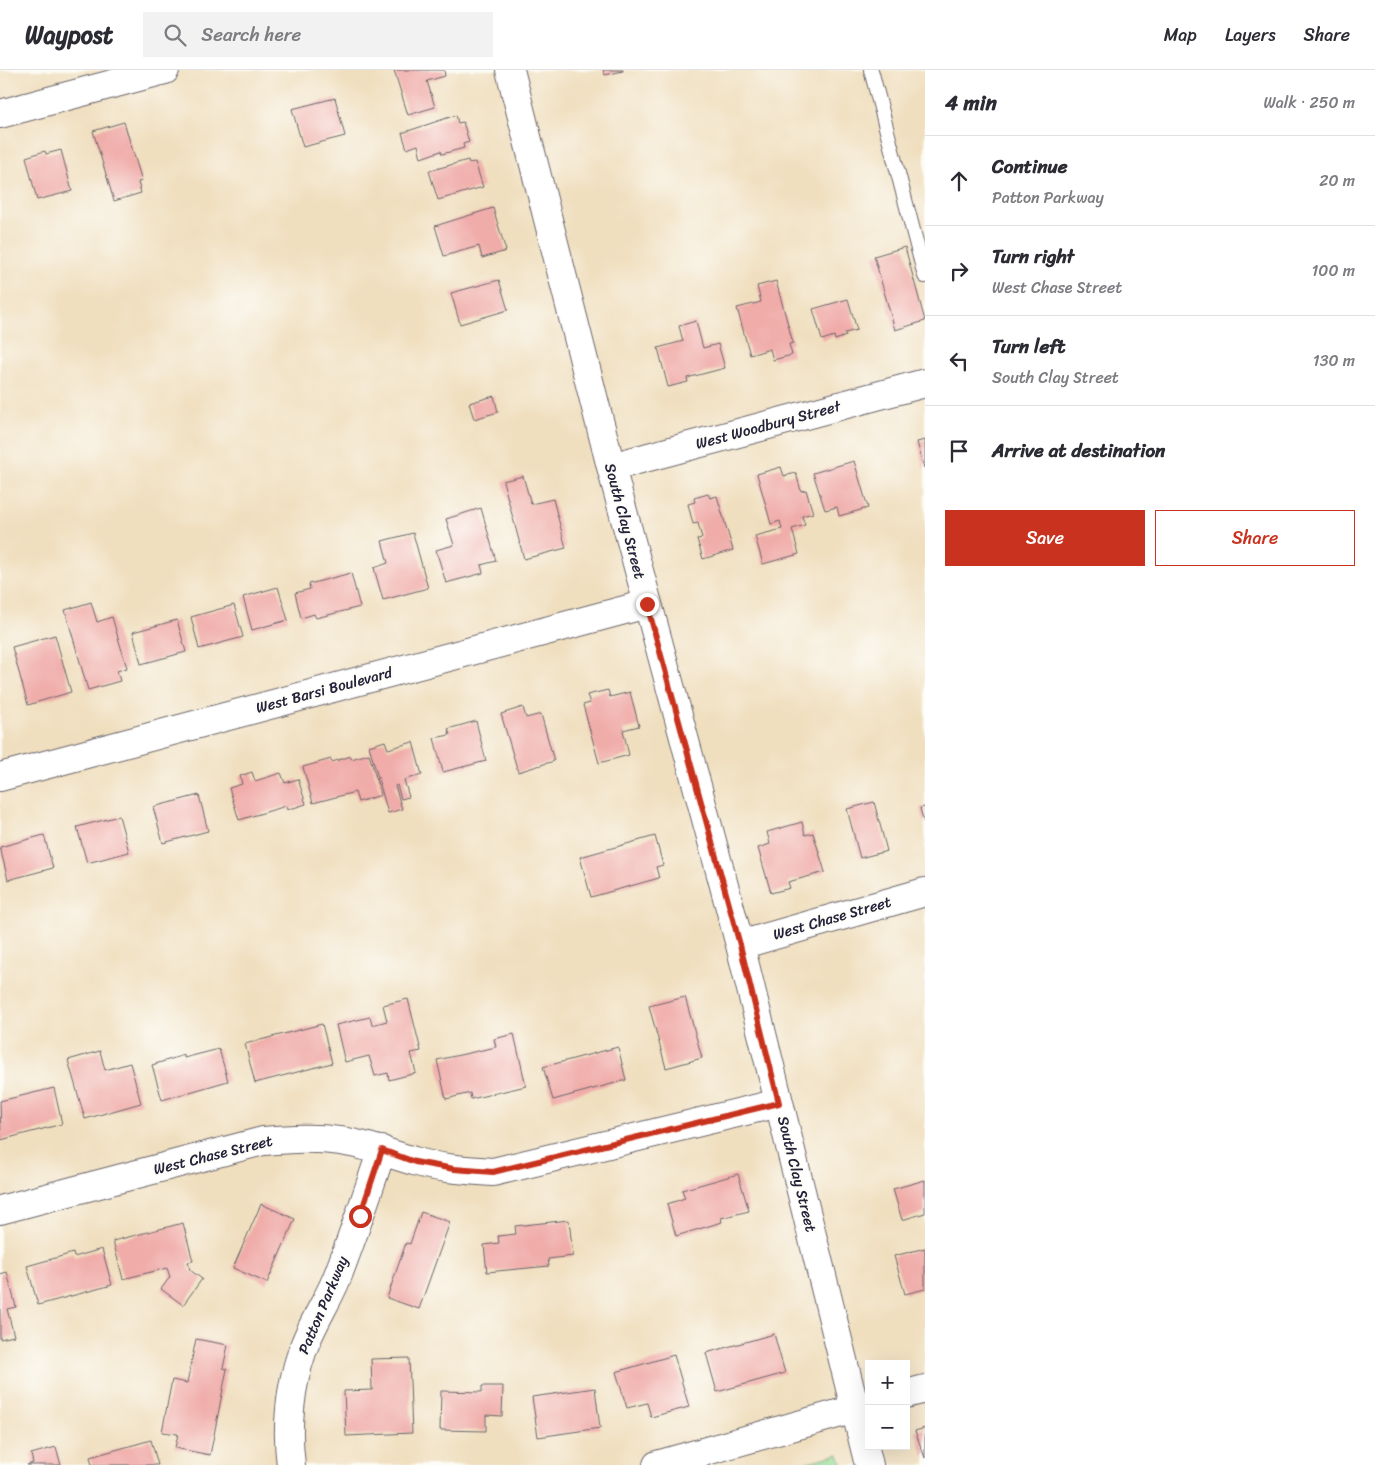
<!DOCTYPE html>
<html lang="en">
<head>
<meta charset="utf-8">
<style>
	:root { --surface:#fff; --page:#f2f2f3; --text:#2b2b33; --muted:#7c7c81; --line:#e1e1e2; --accent:#c8321e }
	body { margin:0; font-family:Sriracha,sans-serif; background:var(--page); color:var(--text) }
	.controls { position:absolute; right:15px; bottom:15px; display:grid; overflow:hidden; border-radius:0px; box-shadow:0 5px 20px #0002 }
	.controls button { width:45px; height:45px; display:grid; place-items:center; padding:0; border:0; border-bottom:1px solid var(--line); background:var(--surface); color:var(--text); font:25px sans-serif }
	.stop { position:absolute; width:15px; height:15px; margin:-11px; border:4px solid #c8321e; border-radius:50%; background:#fff }
	.stop.end { background:#c8321e; border-color:#fff; box-shadow:0 1px 5px #0008 }
	.list { margin:0; padding:0; list-style:none }
	h2 { display:flex; justify-content:space-between; align-items:center; height:65px; margin:0; padding:0 20px; font-size:21px }
	h2 small { font-size:16px; font-weight:400; color:var(--muted) }
	.list li { display:grid; grid-template-columns:32px 1fr auto; gap:15px; align-items:center; box-sizing:border-box; height:90px; padding:0 20px; border-top:1px solid var(--line) }
	.list b { display:block; font-size:19px; white-space:nowrap }
	.list p { margin:0; font-size:16px; white-space:nowrap; color:var(--muted) }
	.list em { font-size:16px; font-style:normal; color:var(--muted) }
	.actions { display:flex; gap:10px; padding:15px 20px }
	.actions a { flex:1; padding:11px 0; border:1px solid var(--accent); border-radius:0px; text-align:center; font-size:18px; color:var(--accent) }
	.actions .main { background:var(--accent); color:#fff }
	.icon { flex:none; width:28px; height:28px; fill:none; stroke:currentColor; stroke-width:2; stroke-linecap:round; stroke-linejoin:round }
	.map { position:relative; flex:none; width:925px; height:1395px; overflow:hidden }
	header { display:flex; align-items:center; gap:30px; box-sizing:border-box; height:70px; padding:0 25px; background:var(--surface); border-bottom:1px solid var(--line) }
	header strong { font-size:24px }
	nav { display:flex; gap:28px; margin-inline-start:auto; font-size:18px }
	.search { width:350px; height:45px; background:var(--page); display:flex; align-items:center; gap:12px; box-sizing:border-box; padding:0 18px; border-radius:0px; color:var(--muted); font-size:19px }
	main { display:flex }
	aside { flex:1; background:var(--surface) }
	.map>svg:first-child { display:block }
	.green { fill:#99de97; stroke:#5e8069 }
	.building { fill:#f0aca9 }
	.lines { fill:none; stroke-linecap:round; stroke-linejoin:round }
	.lane-casing { stroke:#6a6469; stroke-width:16 }
	.street-casing { stroke:#6a6469; stroke-width:30 }
	.lane { stroke:#fff; stroke-width:14 }
	.street { stroke:#fff; stroke-width:28 }
	.route { stroke:#c8321e; stroke-width:6 }
	.labels { text-anchor:middle; dominant-baseline:central; stroke-width:4; stroke-linejoin:round; paint-order:stroke }
	.street-label { font-size:15px; fill:#22223b; stroke:#fdfcf7 }
</style>
</head>
<body>
<header>
<strong>Waypost</strong>
<div class="search"><svg class="icon" aria-label="search" viewBox="0 0 24 24"><circle cx="10" cy="10" r="6"/><path d="M15 15l6 6"/></svg>Search here</div>
<nav><a>Map</a><a>Layers</a><a>Share</a></nav>
</header>
<main>
<div class="map">
<svg width="925" height="1395" viewBox="0 0 925 1395">
	<rect width="100%" height="100%" fill="#fdfcf7"/>
	<filter id="ink" filterUnits="userSpaceOnUse"><feTurbulence type="fractalNoise" baseFrequency=".02" numOctaves="2"/><feDisplacementMap in="SourceGraphic" scale="10" xChannelSelector="R" yChannelSelector="G"/><feConvolveMatrix kernelMatrix="1 2 1 2 8 2 1 2 1" color-interpolation-filters="sRGB"/></filter>
	<filter id="wash" filterUnits="userSpaceOnUse"><feTurbulence type="fractalNoise" baseFrequency=".0096" numOctaves="4" result="noise"/><feDisplacementMap in="SourceGraphic" scale="20" xChannelSelector="R" yChannelSelector="G"/><feGaussianBlur stdDeviation="1.12" result="paint"/><feColorMatrix in="noise" values="0 0 0 0 0 0 0 0 0 0 0 0 0 0 0 0 0 1.4 0 .05"/><feComposite in="paint" operator="in"/></filter>
	<g filter="url(#wash)">
		<rect width="100%" height="100%" fill="#f0dfbf"/>
		<!-- green -->
		<path class="green" d="M839 1384 842 1395H797Z"/>
		<g id="blocks">
			<!-- building -->
			<path class="building" d="M394 0H444L445 6 427 11 435 37 408 45Z
				M603 0H623V1L605 5Z
				M335 28 345 66 303 77 292 39Z
				M456 45 458 53 463 52 469 72 463 74 464 78 442 84 441 81 421 88 418 75 407 79 402 63Z
				M124 52 142 111 138 112 141 123 114 131 93 61Z
				M61 80 72 121 37 130 26 87 45 81 46 84Z
				M468 90 469 93 475 92 483 117 438 130 429 101Z
				M493 138 506 181 482 188 479 176 444 186 435 156Z
				M905 177 925 251 895 260 874 186Z
				M499 210 508 240 460 254 451 223Z
				M776 211 793 273 789 274 792 285 773 290 770 279 750 285 737 238 761 232 757 216Z
				M848 229 857 260 845 263 846 266 835 270 834 266 822 270 813 239Z
				M696 251 703 278 718 274 725 298 687 308 688 312 668 317 658 278 683 271 679 256Z
				M494 326 498 342 474 349 469 333Z
				M925 370V397L924 398 917 372Z
				M854 391 868 438 839 446 837 437 825 440 813 403Z
				M781 397 784 406 796 403 801 421 806 420 813 443 802 446 805 455 792 459 799 484 763 494 755 466 782 459 780 451 771 454 757 404Z
				M523 406 531 434 553 429 566 478 524 489 503 411Z
				M708 424 710 428 717 426 733 480 703 489 697 469 702 468 698 453 693 454 688 434 695 432 694 428Z
				M481 438 496 491 481 495 483 503 446 513 436 480 454 475 446 449Z
				M413 463 428 518 383 530 374 498 388 493 382 471Z
				M351 503 360 537 316 548 314 544 301 548 295 523 310 519 309 514Z
				M278 517 288 550 252 560 243 527Z
				M91 532 97 552 112 547 127 598 117 601 120 611 88 620 65 540Z
				M234 535 243 567 199 579 191 547Z
				M177 550 186 582 141 594 133 562Z
				M55 565 71 622 28 635 12 577Z
				M608 620 610 627 630 622 639 656 623 660 629 685 599 693 583 635 590 633 587 625Z
				M523 637 526 648 541 644 554 691 518 702 501 644Z
				M476 651 486 691 443 702 434 668 450 665 448 659Z
				M385 671 388 679 413 672 422 705 404 710 409 727 401 729 397 715 395 716 402 739 388 743 369 676Z
				M369 684 381 725 358 732 355 722 313 733 303 697 331 689 332 692 351 686V689Z
				M252 702 255 711 281 703 285 713 298 709 306 734 287 740 286 736 239 750 229 718 242 714 240 706Z
				M199 725 208 761 163 773 153 737Z
				M874 732 887 781 860 788 847 739Z
				M925 737V753H924L920 738Z
				M119 746 129 782 87 793 77 757Z
				M802 752 805 765 813 763 825 802 788 812 790 818 771 823 758 778 770 774 767 762Z
				M44 765 53 798 8 810 0 777Z
				M655 766 663 795 656 797 659 808 591 827 580 787Z
				M685 927 702 988 666 998 649 936Z
				M408 929 421 981 411 983 416 1003 389 1010 388 1003 375 1006 369 986 345 992 336 955 370 947 372 955 387 951 383 935Z
				M322 954 332 993 255 1013 245 974Z
				M514 964 526 1016 471 1029 470 1023 446 1029 437 990 496 977 494 969Z
				M618 977 626 1010 553 1030 543 997Z
				M219 979 228 1011 162 1030 152 995 184 985V988Z
				M100 981 105 1000 130 993 141 1033 85 1049 68 990Z
				M54 1018 62 1054 1 1070 0 1031Z
				M738 1104 749 1141 721 1148 722 1152 676 1166 667 1134 685 1128 682 1120Z
				M925 1110V1143L902 1150 893 1119Z
				M261 1134 295 1149 267 1213 233 1198Z
				M421 1142 450 1152 419 1239 387 1228 406 1173 410 1174Z
				M569 1150 573 1186 548 1189 549 1196 487 1202 484 1175 499 1173 498 1166 516 1164 515 1156Z
				M183 1153 193 1191 188 1192 190 1200 202 1209 183 1235 161 1219 170 1207 167 1198 123 1209 113 1171Z
				M925 1178V1219L905 1224 894 1186Z
				M102 1179 112 1215 38 1235 27 1196 73 1183 74 1187Z
				M7 1202 16 1237 7 1239 14 1266 0 1269V1204Z
				M774 1264 785 1303 717 1322 706 1283Z
				M196 1269 228 1275 223 1298 227 1299 210 1385 175 1378 178 1364 162 1362 172 1310 187 1313Z
				M674 1285 689 1337 651 1347 647 1333 627 1338 616 1302Z
				M409 1288 412 1363 346 1366 344 1321 372 1320 371 1289Z
				M482 1316H503L502 1346 486 1345V1361L440 1360 441 1321 482 1322Z
				M595 1318 600 1358 538 1367 532 1327Z
				M925 1358V1388L915 1361Z
				M151 1370 158 1395H92L90 1387Z
				M56 1377 61 1395H27L33 1393 31 1384Z"/>
		</g>
	</g>
	<g filter="url(#ink)">
		<use href="#blocks" fill-opacity="0" stroke="#6a6469" stroke-width="1"/>
		<g class="lines">
			<!-- lane casing -->
			<g class="lane-casing">
				<path id="lane" d="M871 0 925 206"/>
			</g>
			<!-- street casing -->
			<g class="street-casing">
				<path id="street" d="M510 0 611 397 740 875 869 1395
					M0 44 165 0
					M611 397 925 313
					M0 707 647 534
					M740 875 925 822
					M0 1140 263 1071C289 1069 314 1067 340 1071 365 1074 389 1084 414 1091 440 1099 467 1100 493 1102L779 1033
					M906 1324 925 1319
					M291 1395C286 1358 290 1317 302 1282 310 1257 326 1234 336 1210 353 1167 367 1124 382 1080
					M657 1395 869 1335"/>
			</g>
			<!-- lane -->
			<use href="#lane" class="lane"/>
			<!-- street -->
			<use href="#street" class="street"/>
		</g>
	</g>
	<g class="lines" filter="url(#ink)">
		<!-- route -->
		<path class="route" d="M360 1146 382 1080 415 1092 454 1099 493 1102 779 1033 740 875 647 534"/>
	</g>
	<g class="labels">
		<!-- street labels -->
		<g class="street-label">
			<text transform="translate(768 355) rotate(-15)">West Woodbury Street</text>
			<text transform="translate(625 451) rotate(75)">South Clay Street</text>
			<text transform="translate(324 620) rotate(-15)">West Barsi Boulevard</text>
			<text transform="translate(832 848) rotate(-16)">West Chase Street</text>
			<text transform="translate(213 1085) rotate(-14)">West Chase Street</text>
			<text transform="translate(797 1104) rotate(76)">South Clay Street</text>
			<text transform="translate(323 1235) rotate(-67)">Patton Parkway</text>
		</g>
	</g>
</svg>
<div class="controls">
<button>+</button>
<button>−</button>
</div>
<div class="stop" style="left:360px;top:1146px"></div>
<div class="stop end" style="left:647px;top:534px"></div>
</div>
<aside>
<h2>4 min<small>Walk · 250 m</small></h2>
<ul class="list">
<li><svg class="icon" aria-label="ahead" viewBox="0 0 24 24"><path d="M12 20V5M6 11l6-6 6 6"/></svg><div><b>Continue</b><p>Patton Parkway</p></div><em>20 m</em></li>
<li><svg class="icon" aria-label="right" viewBox="0 0 24 24"><path d="M7 20v-9h11M14 6l5 5-5 5"/></svg><div><b>Turn right</b><p>West Chase Street</p></div><em>100 m</em></li>
<li><svg class="icon" aria-label="left" viewBox="0 0 24 24"><path d="M17 20v-9H6M10 6l-5 5 5 5"/></svg><div><b>Turn left</b><p>South Clay Street</p></div><em>130 m</em></li>
<li><svg class="icon" aria-label="arrive" viewBox="0 0 24 24"><path d="M6 21V4h12l-3 4 3 4H6"/></svg><div><b>Arrive at destination</b></div></li>
</ul>
<div class="actions"><a class="main">Save</a><a>Share</a></div>
</aside>
</main>
</body>
</html>
